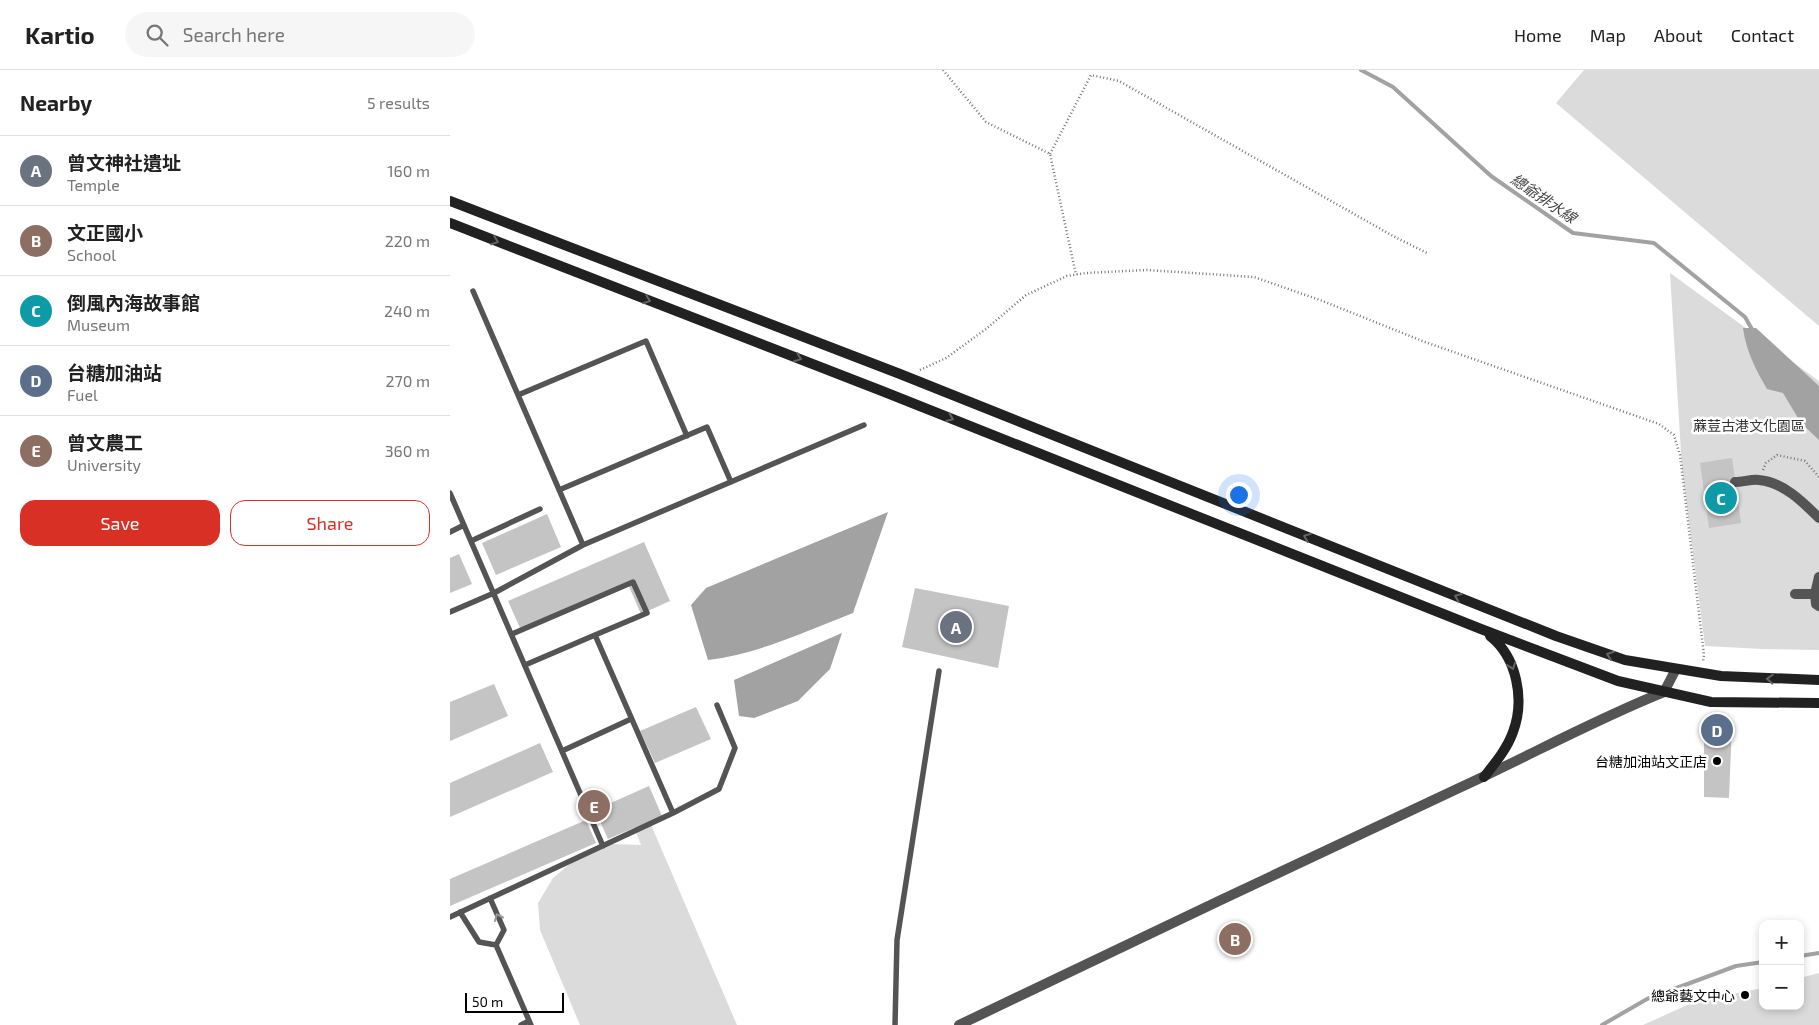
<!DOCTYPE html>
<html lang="en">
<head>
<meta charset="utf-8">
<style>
	:root { --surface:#fff; --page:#f6f6f6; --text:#222; --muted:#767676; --line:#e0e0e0; --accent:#d93025 }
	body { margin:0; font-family:"Exo 2","Noto Sans TC",sans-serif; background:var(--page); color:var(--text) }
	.controls { position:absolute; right:15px; bottom:15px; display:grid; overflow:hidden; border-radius:10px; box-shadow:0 2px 8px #0003 }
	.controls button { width:45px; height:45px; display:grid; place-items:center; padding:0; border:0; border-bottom:1px solid var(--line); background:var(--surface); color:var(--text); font:25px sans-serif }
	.scale { position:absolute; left:15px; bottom:12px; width:99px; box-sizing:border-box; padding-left:5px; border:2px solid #000; border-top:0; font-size:14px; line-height:18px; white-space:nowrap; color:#000; -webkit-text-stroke:4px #fff; paint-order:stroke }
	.you { position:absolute; left:788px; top:424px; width:18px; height:18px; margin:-12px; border:4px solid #fff; border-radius:50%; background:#1a73e8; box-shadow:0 0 0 8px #1a73e833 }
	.badge { display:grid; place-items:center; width:32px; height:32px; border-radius:50%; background:var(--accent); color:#fff; font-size:16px; font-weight:700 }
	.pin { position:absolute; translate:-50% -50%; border:2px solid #fff; box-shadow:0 1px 5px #0006 }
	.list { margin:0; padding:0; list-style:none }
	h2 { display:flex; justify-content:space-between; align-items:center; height:65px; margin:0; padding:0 20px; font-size:21px }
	h2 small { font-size:16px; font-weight:400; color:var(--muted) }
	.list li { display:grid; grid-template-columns:32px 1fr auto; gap:15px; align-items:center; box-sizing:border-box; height:70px; padding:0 20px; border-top:1px solid var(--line) }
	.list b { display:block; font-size:19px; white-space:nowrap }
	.list p { margin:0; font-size:16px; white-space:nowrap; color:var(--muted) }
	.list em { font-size:16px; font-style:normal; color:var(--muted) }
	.actions { display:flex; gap:10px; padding:15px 20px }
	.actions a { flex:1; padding:11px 0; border:1px solid var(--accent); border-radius:15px; text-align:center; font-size:18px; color:var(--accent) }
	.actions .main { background:var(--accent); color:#fff }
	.icon { flex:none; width:28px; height:28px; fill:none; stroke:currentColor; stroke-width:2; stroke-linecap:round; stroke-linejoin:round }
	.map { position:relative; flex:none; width:1369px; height:955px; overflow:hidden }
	header { display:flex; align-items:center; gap:30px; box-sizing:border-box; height:70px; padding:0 25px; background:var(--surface); border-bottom:1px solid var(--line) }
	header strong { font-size:24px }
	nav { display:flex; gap:28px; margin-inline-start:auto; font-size:18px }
	.search { width:350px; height:45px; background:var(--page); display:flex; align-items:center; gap:12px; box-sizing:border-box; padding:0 18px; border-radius:28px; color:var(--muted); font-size:19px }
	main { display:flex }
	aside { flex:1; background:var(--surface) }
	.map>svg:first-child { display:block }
	.green { fill:#dbdbdb }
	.water { fill:#a2a2a2 }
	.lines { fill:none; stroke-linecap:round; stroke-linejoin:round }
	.stream { stroke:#a2a2a2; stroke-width:4 }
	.building { fill:#c4c4c4 }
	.path { stroke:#767676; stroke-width:2.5; stroke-dasharray:1 2.5; stroke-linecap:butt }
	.lane { stroke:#545454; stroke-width:5.5 }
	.street { stroke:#545454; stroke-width:10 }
	.secondary { stroke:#212121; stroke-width:10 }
	.oneway { stroke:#646464 }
	.oneway2 { stroke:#989898 }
	.poi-dot { fill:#000; stroke:#fff; stroke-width:2 }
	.labels { text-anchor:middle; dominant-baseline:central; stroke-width:5; stroke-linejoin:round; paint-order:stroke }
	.park-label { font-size:14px; fill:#323232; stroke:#fff }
	.poi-label { font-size:14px; fill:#000; stroke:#fff; text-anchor:end }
	.water-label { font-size:15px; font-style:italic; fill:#434343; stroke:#fff }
</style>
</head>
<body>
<header>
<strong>Kartio</strong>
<div class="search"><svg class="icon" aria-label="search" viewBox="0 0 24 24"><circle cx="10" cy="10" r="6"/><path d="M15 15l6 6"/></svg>Search here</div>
<nav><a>Home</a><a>Map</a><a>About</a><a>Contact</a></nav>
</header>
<main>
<aside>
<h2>Nearby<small>5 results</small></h2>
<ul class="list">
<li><span class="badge" style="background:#6b7280">A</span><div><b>曾文神社遺址</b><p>Temple</p></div><em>160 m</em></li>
<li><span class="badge" style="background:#8d6e63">B</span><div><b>文正國小</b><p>School</p></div><em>220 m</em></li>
<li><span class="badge" style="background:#0f9aa8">C</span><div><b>倒風內海故事館</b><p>Museum</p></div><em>240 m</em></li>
<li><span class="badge" style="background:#5c6f8a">D</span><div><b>台糖加油站</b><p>Fuel</p></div><em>270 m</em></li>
<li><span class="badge" style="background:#8d6e63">E</span><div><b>曾文農工</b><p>University</p></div><em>360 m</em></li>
</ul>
<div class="actions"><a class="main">Save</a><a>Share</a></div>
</aside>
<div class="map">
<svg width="1369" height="955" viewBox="0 0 1369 955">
	<rect width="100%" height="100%" fill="#fff"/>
	<!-- green -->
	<path class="green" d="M1134 0H1369V256L1106 33Z
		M1220 203 1369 311V580L1313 579 1255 576 1232 399Z
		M199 750 287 955H130L90 860 88 833 103 808 133 783 162 774 191 775 184 757Z
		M1369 903V955H1193L1246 931 1313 918V936H1350V908Z"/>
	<!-- water -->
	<path class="water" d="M1293 258H1306L1369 316V370L1351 353 1333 323 1317 319C1306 300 1296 281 1293 258Z
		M438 442 403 543C356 561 309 584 258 590L241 535 256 518Z
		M392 563 380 599 348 631 304 648 289 646 284 610Z"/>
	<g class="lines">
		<!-- stream -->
		<path class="stream" d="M911 0 943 17 1041 106 1123 163 1204 173 1295 247 1303 261
			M1350 886 1369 883
			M1152 955 1197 929 1286 896 1313 892"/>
	</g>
	<!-- building -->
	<path class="building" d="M1282 388 1291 453 1259 458 1250 393Z
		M97 444 111 477 46 505 32 473Z
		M194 472 220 531 191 544 177 512 70 558 58 531Z
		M9 484 22 514 0 523V488Z
		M465 518 559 536 548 598 452 577Z
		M44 614 58 646 0 671V632Z
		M246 637 261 669 205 693 190 661Z
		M1254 653 1282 654 1279 728 1254 727Z
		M90 673 103 702 0 747V713Z
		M199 716 212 746 158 769 145 740Z
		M136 750 146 773 0 836V809Z"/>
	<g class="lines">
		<!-- path -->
		<path class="path" d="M493 0 536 52 600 84 626 205
			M600 84 641 5 669 11 943 166 977 183
			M470 300 496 288 536 259 576 225 617 206 636 203 697 200 804 207 870 230 975 272 1209 354 1224 365 1230 385 1254 585 1253 592
			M1313 400 1316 393 1327 385 1355 391 1369 407"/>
		<!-- lane -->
		<path class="lane" d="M23 221 133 475
			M68 325 196 271 237 366
			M109 420 257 357 281 412
			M0 423 153 776
			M0 462 14 455
			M21 471 90 439
			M0 542 44 523 133 475 414 355
			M62 564 183 512 197 543 145 565 223 743
			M75 595 145 565
			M112 681 181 649
			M10 842 29 872 46 875 54 860 40 828
			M0 847 223 743 269 719 285 678 267 635
			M46 875 81 955
			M71 955 79 951
			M445 955 447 870 489 601"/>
		<!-- street -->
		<path class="street" d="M1285 412C1293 412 1302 409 1309 410 1333 412 1353 432 1369 448
			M1369 507 1365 524 1366 534 1369 536
			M1345 524H1365
			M509 955C675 875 842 796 1009 718 1077 687 1144 650 1214 622L1226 599"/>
		<!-- secondary -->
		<path class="secondary" d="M0 131 450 304 1106 566 1175 590 1271 606 1369 610
			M0 153 432 321 1031 559 1168 611 1261 632 1369 633
			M1034 707C1045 693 1057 679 1063 662 1075 630 1067 587 1040 566"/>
	</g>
	<!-- one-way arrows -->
	<defs><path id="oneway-chevron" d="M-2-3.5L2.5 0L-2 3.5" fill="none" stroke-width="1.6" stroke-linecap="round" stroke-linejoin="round" transform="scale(1.25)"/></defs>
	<g class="oneway">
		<use href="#oneway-chevron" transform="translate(45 171) rotate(21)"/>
		<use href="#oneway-chevron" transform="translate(197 230) rotate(21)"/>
		<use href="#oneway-chevron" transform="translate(348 288) rotate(21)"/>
		<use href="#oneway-chevron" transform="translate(500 348) rotate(22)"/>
		<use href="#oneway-chevron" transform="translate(857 467) rotate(-158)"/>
		<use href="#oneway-chevron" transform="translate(1008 527) rotate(-158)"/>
		<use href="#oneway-chevron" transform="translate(1160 585) rotate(-160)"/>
		<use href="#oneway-chevron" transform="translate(1062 596) rotate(71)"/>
		<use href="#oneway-chevron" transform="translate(1320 609) rotate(-177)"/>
	</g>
	<use class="oneway2" href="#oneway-chevron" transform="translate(48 847) rotate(-114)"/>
	<!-- markers -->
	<g class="poi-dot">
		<circle cx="1267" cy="691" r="5"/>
		<circle cx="1295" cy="925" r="5"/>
	</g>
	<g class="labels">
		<!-- park labels -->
		<g class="park-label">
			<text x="1299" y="355">蔴荳古港文化園區</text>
		</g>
		<!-- poi labels -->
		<g class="poi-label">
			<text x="1257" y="691">台糖加油站文正店</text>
			<text x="1285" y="925">總爺藝文中心</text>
		</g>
		<!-- water labels -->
		<g class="water-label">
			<text transform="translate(1094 128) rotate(34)">總爺排水線</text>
		</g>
	</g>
</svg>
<div class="controls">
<button>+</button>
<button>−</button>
</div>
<div class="scale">50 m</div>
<div class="you"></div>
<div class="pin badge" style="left:506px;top:557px;background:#6b7280">A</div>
<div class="pin badge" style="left:785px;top:869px;background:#8d6e63">B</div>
<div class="pin badge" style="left:1271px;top:428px;background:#0f9aa8">C</div>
<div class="pin badge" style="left:1267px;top:660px;background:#5c6f8a">D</div>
<div class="pin badge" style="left:144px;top:736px;background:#8d6e63">E</div>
</div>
</main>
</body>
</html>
